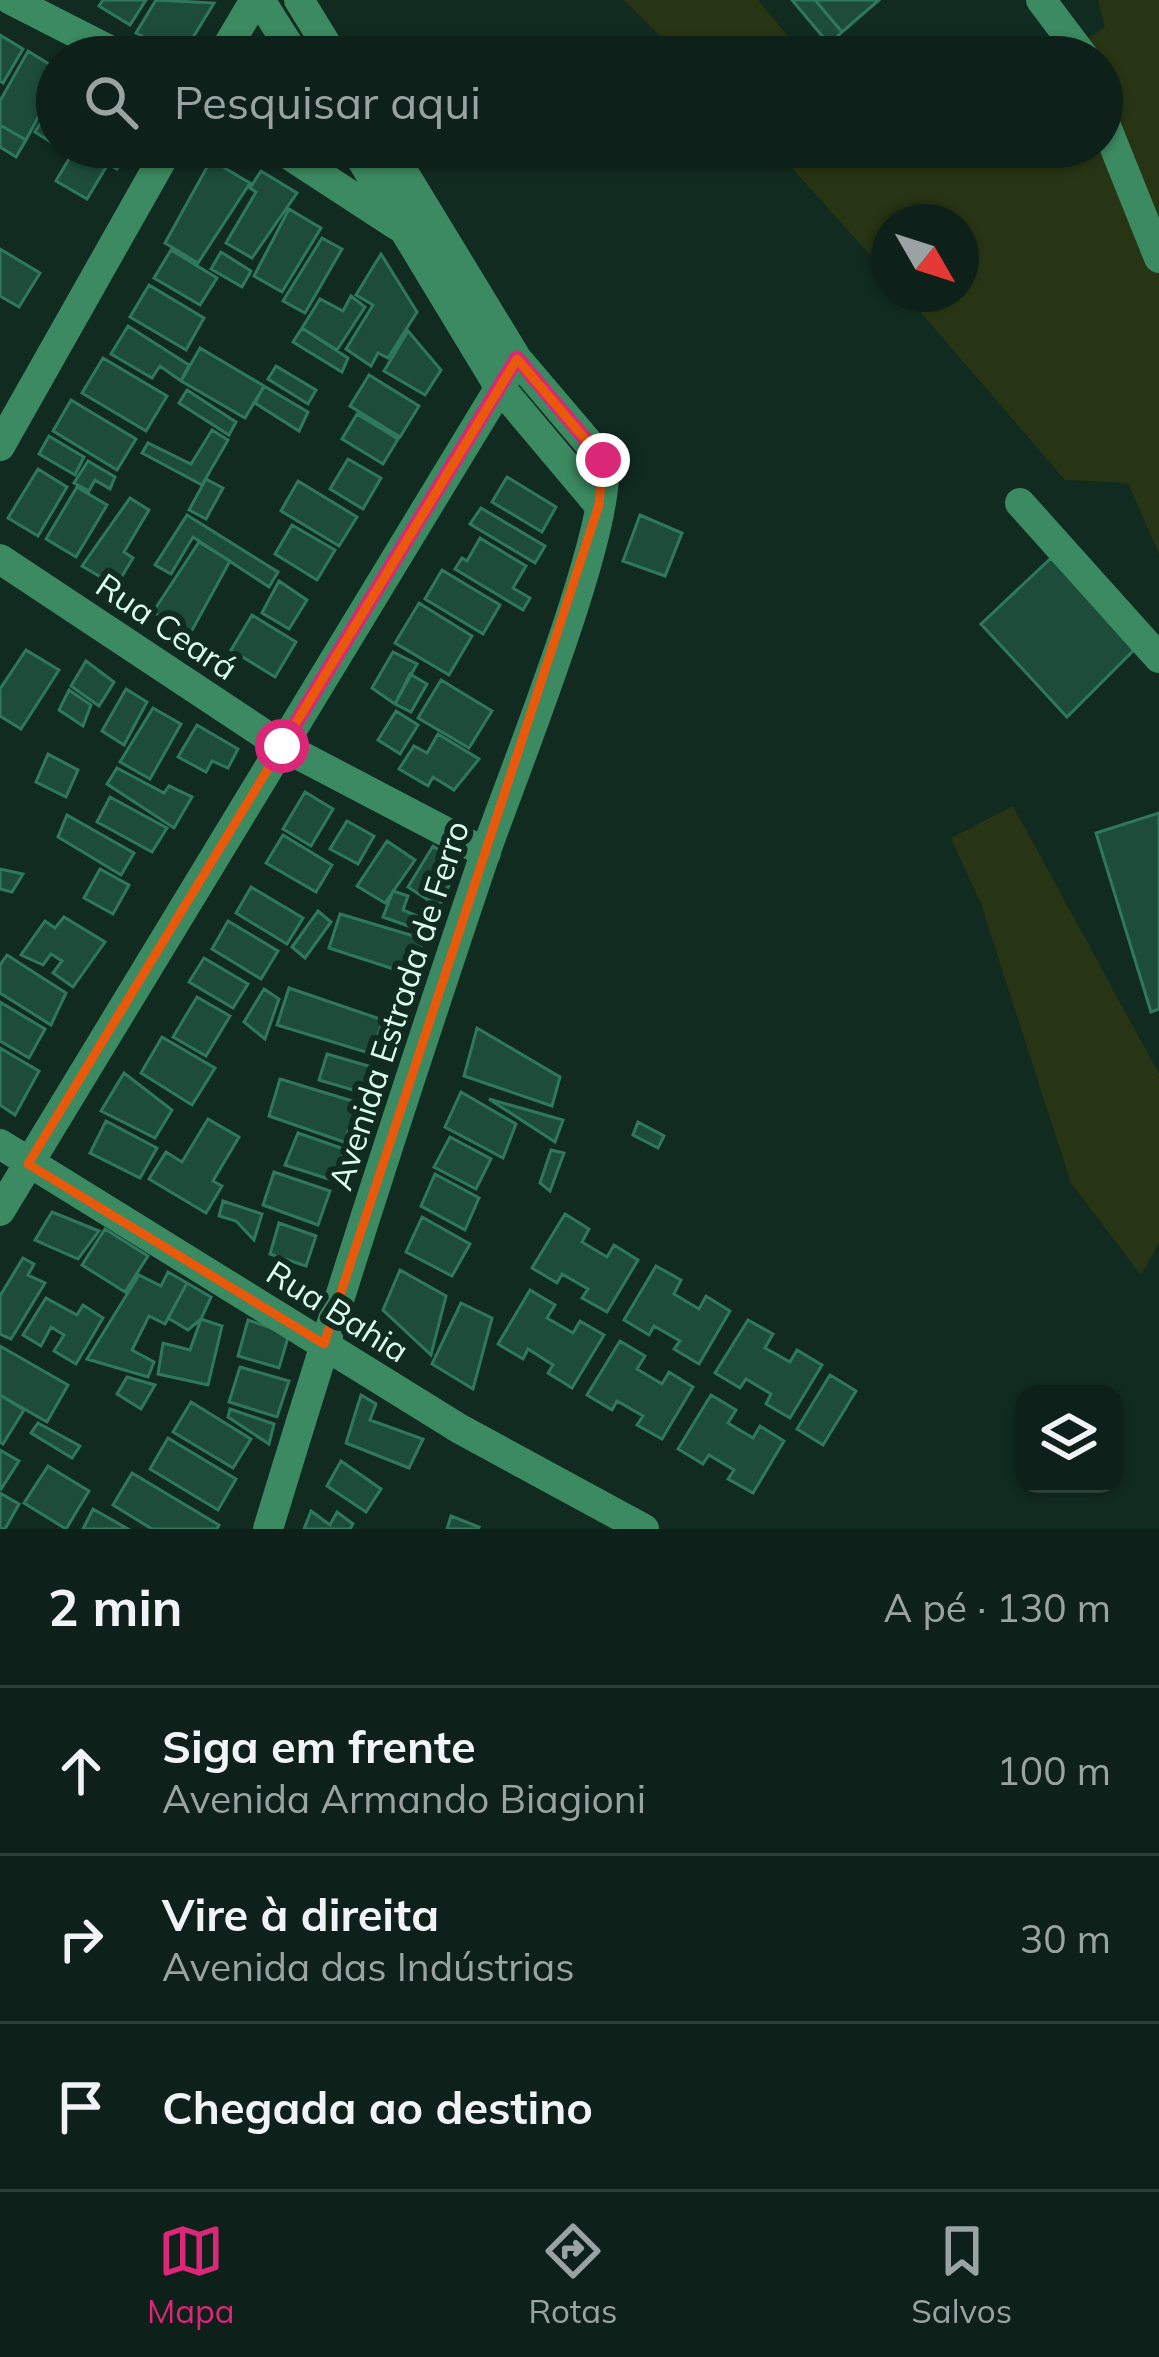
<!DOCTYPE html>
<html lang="pt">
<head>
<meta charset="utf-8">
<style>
	:root { --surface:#0d2019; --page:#162822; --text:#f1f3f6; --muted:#9aa3a2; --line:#2d3e38; --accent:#db2777 }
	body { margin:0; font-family:Mulish,sans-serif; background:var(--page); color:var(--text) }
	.controls { position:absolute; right:36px; bottom:36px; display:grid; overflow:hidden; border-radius:24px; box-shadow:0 3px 9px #0004 }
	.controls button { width:108px; height:108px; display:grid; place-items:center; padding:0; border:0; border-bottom:3px solid var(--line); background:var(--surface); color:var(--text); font:60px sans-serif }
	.compass { position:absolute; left:871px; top:204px; width:108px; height:108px; border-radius:50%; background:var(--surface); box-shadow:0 3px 9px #0004; rotate:129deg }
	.stop { position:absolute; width:36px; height:36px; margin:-27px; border:9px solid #db2777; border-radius:50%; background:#fff }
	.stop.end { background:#db2777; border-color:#fff; box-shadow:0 3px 12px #0008 }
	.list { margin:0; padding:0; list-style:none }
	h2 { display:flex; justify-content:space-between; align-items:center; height:156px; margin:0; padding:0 48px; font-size:51px }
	h2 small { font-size:39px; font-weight:400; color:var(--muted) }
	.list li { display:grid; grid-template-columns:78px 1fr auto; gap:36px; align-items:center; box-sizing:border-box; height:168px; padding:0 48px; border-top:3px solid var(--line) }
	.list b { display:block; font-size:45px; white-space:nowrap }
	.list p { margin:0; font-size:39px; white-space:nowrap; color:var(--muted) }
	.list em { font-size:39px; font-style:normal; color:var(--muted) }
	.icon { flex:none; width:66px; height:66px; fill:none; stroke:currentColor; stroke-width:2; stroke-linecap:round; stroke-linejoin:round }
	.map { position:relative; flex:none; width:1159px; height:1529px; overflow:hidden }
	.search { position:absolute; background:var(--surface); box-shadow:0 3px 9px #0004; left:36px; right:36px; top:36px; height:132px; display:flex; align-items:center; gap:30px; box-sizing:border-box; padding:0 42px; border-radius:66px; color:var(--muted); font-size:45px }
	.sheet { height:660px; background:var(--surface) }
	nav { display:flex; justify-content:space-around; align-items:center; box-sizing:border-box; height:168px; border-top:3px solid var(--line); background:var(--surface); font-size:33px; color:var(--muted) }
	nav a { display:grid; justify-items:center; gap:6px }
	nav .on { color:var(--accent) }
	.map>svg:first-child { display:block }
	.green { fill:#283514 }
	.building { fill:#1d4c3b; stroke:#2f785d; stroke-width:3 }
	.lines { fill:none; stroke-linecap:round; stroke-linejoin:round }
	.minor { stroke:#3c8a61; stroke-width:30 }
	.route { stroke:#db2777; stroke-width:15 }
	.marked { fill:none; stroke:#e8590c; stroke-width:9; stroke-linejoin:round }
	.labels { text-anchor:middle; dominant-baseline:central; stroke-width:12; stroke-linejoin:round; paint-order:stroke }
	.street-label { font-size:33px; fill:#dbffef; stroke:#112b21 }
</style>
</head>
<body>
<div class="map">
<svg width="1159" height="1529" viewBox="0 0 1159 1529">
	<rect width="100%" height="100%" fill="#112b21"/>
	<!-- green -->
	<path class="green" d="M624 0H758L805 57H682Z
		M1098 0H1159V554L1128 483 1065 480 905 294H961V222H889V276L773 147H1102V57H1061L1105 27Z
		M1013 806 1159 1074V1243L1141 1275 1071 1183 981 904 951 838Z"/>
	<!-- building -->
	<path class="building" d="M103 0H146L130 25 99 6Z
		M156 0 214 3 181 57 136 33Z
		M792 0H815L842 32 829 44Z
		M815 0H879L842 32Z
		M0 35 23 49 3 83 0 81Z
		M28 51 57 69V82L26 140 0 125V101Z
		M57 95V146L35 132Z
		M0 125 26 140 16 157 0 147Z
		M76 147 91 151 130 148 117 169 108 164 87 199 56 181Z
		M211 160 250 183 198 263 165 243Z
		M261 171 297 193 252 258 226 243 256 192 250 188Z
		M289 209 321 228 282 292 254 276Z
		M322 238 342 249 305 313 283 301Z
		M0 249 40 273 19 307 0 296Z
		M171 250 217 278 200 305 154 278Z
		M221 252 251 271 242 287 211 269Z
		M381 254 417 312 388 358 378 353 371 366 346 349 373 305 356 295Z
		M149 285 204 318 186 350 130 317Z
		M351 296 365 307 337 350 302 328 320 299 343 311Z
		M128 326 189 365 181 381 160 366 152 378 111 354Z
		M302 328 348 358 342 372 293 342Z
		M408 331 441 370 425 395 384 371Z
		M200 348 264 386 245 418 181 381Z
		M103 358 167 396 146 431 82 393Z
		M276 366 316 390 308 404 268 379Z
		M369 375 419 406 400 437 350 406Z
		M264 386 308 412 299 431 255 403Z
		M187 390 236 422 229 435 179 403Z
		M71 400 136 439 117 470 53 431Z
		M357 414 398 439 383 464 342 439Z
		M212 430 228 440 202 485 142 453 148 443 191 464Z
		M49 436 84 457 75 475 39 454Z
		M348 459 381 478 363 509 330 489Z
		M88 461 115 477 110 489 95 480 89 491 74 483Z
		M38 469 67 487 38 536 8 518Z
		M507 477 556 507 542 532 492 502Z
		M206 479 223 488 206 519 189 510Z
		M298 481 357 517 339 546 281 511Z
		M77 487 107 505 76 557 46 539Z
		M130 498 149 510 124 552 133 558 116 586 82 566Z
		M481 508 545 546 535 563 470 524Z
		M187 515 278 572 269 587 193 537 171 574 155 565Z
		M640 515 682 533 665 576 623 561Z
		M292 525 335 550 317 580 275 554Z
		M480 538 526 566 513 588 530 598 523 610 455 569 462 558 467 561Z
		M199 542 230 561 190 634 153 612Z
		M1051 558 1136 648 1067 717 981 624Z
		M442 570 500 605 483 634 425 599Z
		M279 581 307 600 289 629 262 613Z
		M419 603 472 636 449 675 395 643Z
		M252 615 296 642 275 677 231 650Z
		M26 650 59 670 21 729 0 716V689Z
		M393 652 417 664 395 704 372 688Z
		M86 661 114 682 99 706 71 686Z
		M410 674 427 684 411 712 395 704Z
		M441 680 492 711 469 748 418 718Z
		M126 689 147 702 124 745 102 731Z
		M69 690 91 705 83 726 59 710Z
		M153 708 181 724 150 779 120 762Z
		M396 711 418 725 400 754 378 740Z
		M197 725 238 749 228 768 212 761 206 772 178 757Z
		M438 734 479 759 454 790 433 777 428 786 399 769 414 746 427 753Z
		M48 754 78 770 66 797 36 782Z
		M117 768 164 793 169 786 192 797 174 828 107 784Z
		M305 792 333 809 311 846 283 829Z
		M110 797 167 828 152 852 97 822Z
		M1159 813V1009L1151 1012 1096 833Z
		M67 815 134 853 121 875 58 837Z
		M347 821 374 836 358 864 330 849Z
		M283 835 332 865 316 892 266 863Z
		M387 841 415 860 385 903 357 886Z
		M433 846 448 856 435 880 449 885 439 907 408 887Z
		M0 869 23 874 12 892 0 889Z
		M100 869 129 885 113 914 84 898Z
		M251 887 303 918 287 944 236 913Z
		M393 891 408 896 403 910 424 919 422 931 383 917Z
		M318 911 331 922 305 958 292 947Z
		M340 914 424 939 412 975 329 948Z
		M64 917 105 942 73 987 53 973 62 961 51 954 43 965 21 955 45 921 55 928Z
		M228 921 278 951 261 979 212 949Z
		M7 955 66 993 51 1025 0 993V965Z
		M204 958 248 984 233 1008 189 982Z
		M289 988 383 1020 372 1054 277 1025Z
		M264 989 279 999 265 1039 244 1022Z
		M197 997 230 1016 206 1056 173 1037Z
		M0 1002 45 1029 29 1058 0 1041Z
		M477 1028 560 1077 552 1106 464 1076Z
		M162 1037 215 1068 192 1105 141 1073Z
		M0 1048 39 1071 15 1115 0 1105Z
		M327 1054 372 1067 363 1093 319 1080Z
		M124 1073 172 1110 155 1138 101 1111Z
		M280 1079 359 1103 344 1142 269 1116Z
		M461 1092 516 1124 503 1158 445 1127Z
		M489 1099 563 1120 555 1142Z
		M208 1119 239 1137 213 1181 222 1186 206 1213 149 1179 166 1152 182 1162Z
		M106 1121 157 1148 140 1178 90 1153Z
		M638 1122 664 1136 658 1148 633 1135Z
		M298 1133 344 1149 335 1181 285 1165Z
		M450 1137 491 1159 476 1189 434 1167Z
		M551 1150 564 1153 550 1191 540 1183Z
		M274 1172 330 1191 318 1225 263 1205Z
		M435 1174 479 1198 465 1230 421 1206Z
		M223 1201 262 1214 254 1240 236 1221 219 1216Z
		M52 1212 99 1231 78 1259 35 1240Z
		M565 1214 589 1229 582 1242 607 1257 614 1245 638 1260 607 1312 582 1298 588 1289 562 1274 557 1283 532 1268Z
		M422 1217 470 1244 452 1276 406 1252Z
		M279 1223 316 1236 306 1266 270 1254Z
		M105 1229 148 1256 125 1292 82 1265Z
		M23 1258 34 1264 28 1275 45 1283 11 1339 0 1334V1296Z
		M656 1266 681 1280 674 1294 699 1309 706 1296 730 1311 699 1364 674 1349 680 1341 654 1326 649 1335 624 1320Z
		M400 1270 446 1296 431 1355 383 1310Z
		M168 1272 187 1283 165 1324 149 1316 132 1350 154 1362 148 1377 87 1359 139 1275 161 1286Z
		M187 1283 211 1297 201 1319 188 1330 168 1318Z
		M530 1290 555 1305 547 1318 573 1333 580 1321 604 1335 572 1388 548 1373 553 1365 528 1349 523 1359 498 1344Z
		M46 1298 77 1315 83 1305 103 1318 76 1364 54 1351 64 1335 51 1327 41 1346 23 1335Z
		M461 1303 492 1318 473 1389 432 1364Z
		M201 1319 222 1326 208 1385 158 1374 163 1343 190 1350Z
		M248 1320 289 1334 279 1368 238 1356Z
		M748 1320 773 1334 765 1348 790 1362 797 1350 822 1365 790 1418 766 1404 771 1394 746 1379 740 1388 715 1373Z
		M620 1341 645 1356 637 1369 662 1384 669 1372 693 1387 662 1439 637 1425 643 1416 617 1401 612 1410 587 1395Z
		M0 1346 68 1385 47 1422 0 1395Z
		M240 1367 289 1381 277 1417 229 1402Z
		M830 1375 856 1391 823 1445 797 1429Z
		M127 1377 155 1385 141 1409 117 1394Z
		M0 1395 24 1410 3 1444 0 1442Z
		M361 1395 376 1404 370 1420 423 1439 409 1468 346 1443Z
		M711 1395 736 1410 728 1423 753 1438 760 1426 784 1441 753 1493 728 1479 734 1470 709 1455 703 1464 678 1449Z
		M191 1402 251 1439 233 1468 173 1432Z
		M230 1409 274 1424 269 1444 228 1417Z
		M38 1423 80 1446 72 1458 31 1433Z
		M168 1438 236 1479 218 1510 150 1469Z
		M0 1450 19 1461 1 1489 0 1488Z
		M341 1461 381 1489 366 1512 327 1486Z
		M48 1466 89 1491 66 1529 24 1503Z
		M132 1473 219 1525 217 1529H152L113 1505Z
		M0 1493 19 1504 5 1529H0Z
		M93 1509 128 1529H83Z
		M311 1511 330 1525 337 1512 353 1524 350 1529H304Z
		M451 1516 479 1527 478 1529H447Z"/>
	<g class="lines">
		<!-- minor -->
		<path class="minor" d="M11 0 123 57
			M260 0 296 57
			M299 0 334 57
			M1041 0 1084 57
			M221 57 255 0
			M1102 116 1159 258
			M277 147 398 226
			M354 147 498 385 599 505
			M0 446 169 147
			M1020 503 1159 658
			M0 559 282 746 486 853
			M0 1144 460 1429 644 1529
			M0 1211 517 359
			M268 1529C337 1302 410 1076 486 851 511 779 617 518 603 460L517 359 388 147"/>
	</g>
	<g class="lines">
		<!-- route -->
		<path class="route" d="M282 746 517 358 603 460"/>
	</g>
	<!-- marked area -->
	<path class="marked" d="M517 359 603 460 599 505 324 1344 28 1164Z"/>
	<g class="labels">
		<!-- street labels -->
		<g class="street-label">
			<text transform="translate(167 626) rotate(34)">Rua Ceará</text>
			<text transform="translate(398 1005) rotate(-72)">Avenida Estrada de Ferro</text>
			<text transform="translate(338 1311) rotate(32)">Rua Bahia</text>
		</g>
	</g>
</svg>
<div class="controls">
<button><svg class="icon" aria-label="layers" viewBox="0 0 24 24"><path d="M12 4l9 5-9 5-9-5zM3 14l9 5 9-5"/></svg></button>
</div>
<svg class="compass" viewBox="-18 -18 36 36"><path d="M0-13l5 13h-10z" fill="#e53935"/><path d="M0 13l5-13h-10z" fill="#9aa3a2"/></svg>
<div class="stop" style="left:282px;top:746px"></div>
<div class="stop end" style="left:603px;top:460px"></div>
<div class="search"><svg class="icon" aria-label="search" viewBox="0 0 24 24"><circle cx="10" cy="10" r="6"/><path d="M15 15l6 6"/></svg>Pesquisar aqui</div>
</div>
<section class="sheet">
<h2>2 min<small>A pé · 130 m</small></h2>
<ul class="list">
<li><svg class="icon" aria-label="ahead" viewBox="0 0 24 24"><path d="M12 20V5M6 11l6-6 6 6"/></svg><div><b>Siga em frente</b><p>Avenida Armando Biagioni</p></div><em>100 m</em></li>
<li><svg class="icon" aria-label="right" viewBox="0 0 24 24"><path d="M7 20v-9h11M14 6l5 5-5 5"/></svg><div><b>Vire à direita</b><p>Avenida das Indústrias</p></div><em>30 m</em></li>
<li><svg class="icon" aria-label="arrive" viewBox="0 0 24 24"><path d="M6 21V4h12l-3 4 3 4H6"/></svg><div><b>Chegada ao destino</b></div></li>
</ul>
</section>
<nav>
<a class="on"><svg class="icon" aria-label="map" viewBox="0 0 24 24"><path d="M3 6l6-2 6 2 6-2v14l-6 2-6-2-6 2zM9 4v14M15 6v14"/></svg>Mapa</a>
<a><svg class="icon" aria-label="directions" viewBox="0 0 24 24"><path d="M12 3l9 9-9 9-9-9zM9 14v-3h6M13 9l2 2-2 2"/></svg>Rotas</a>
<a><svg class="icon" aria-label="saved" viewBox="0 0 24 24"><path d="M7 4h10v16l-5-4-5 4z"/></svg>Salvos</a>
</nav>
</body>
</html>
